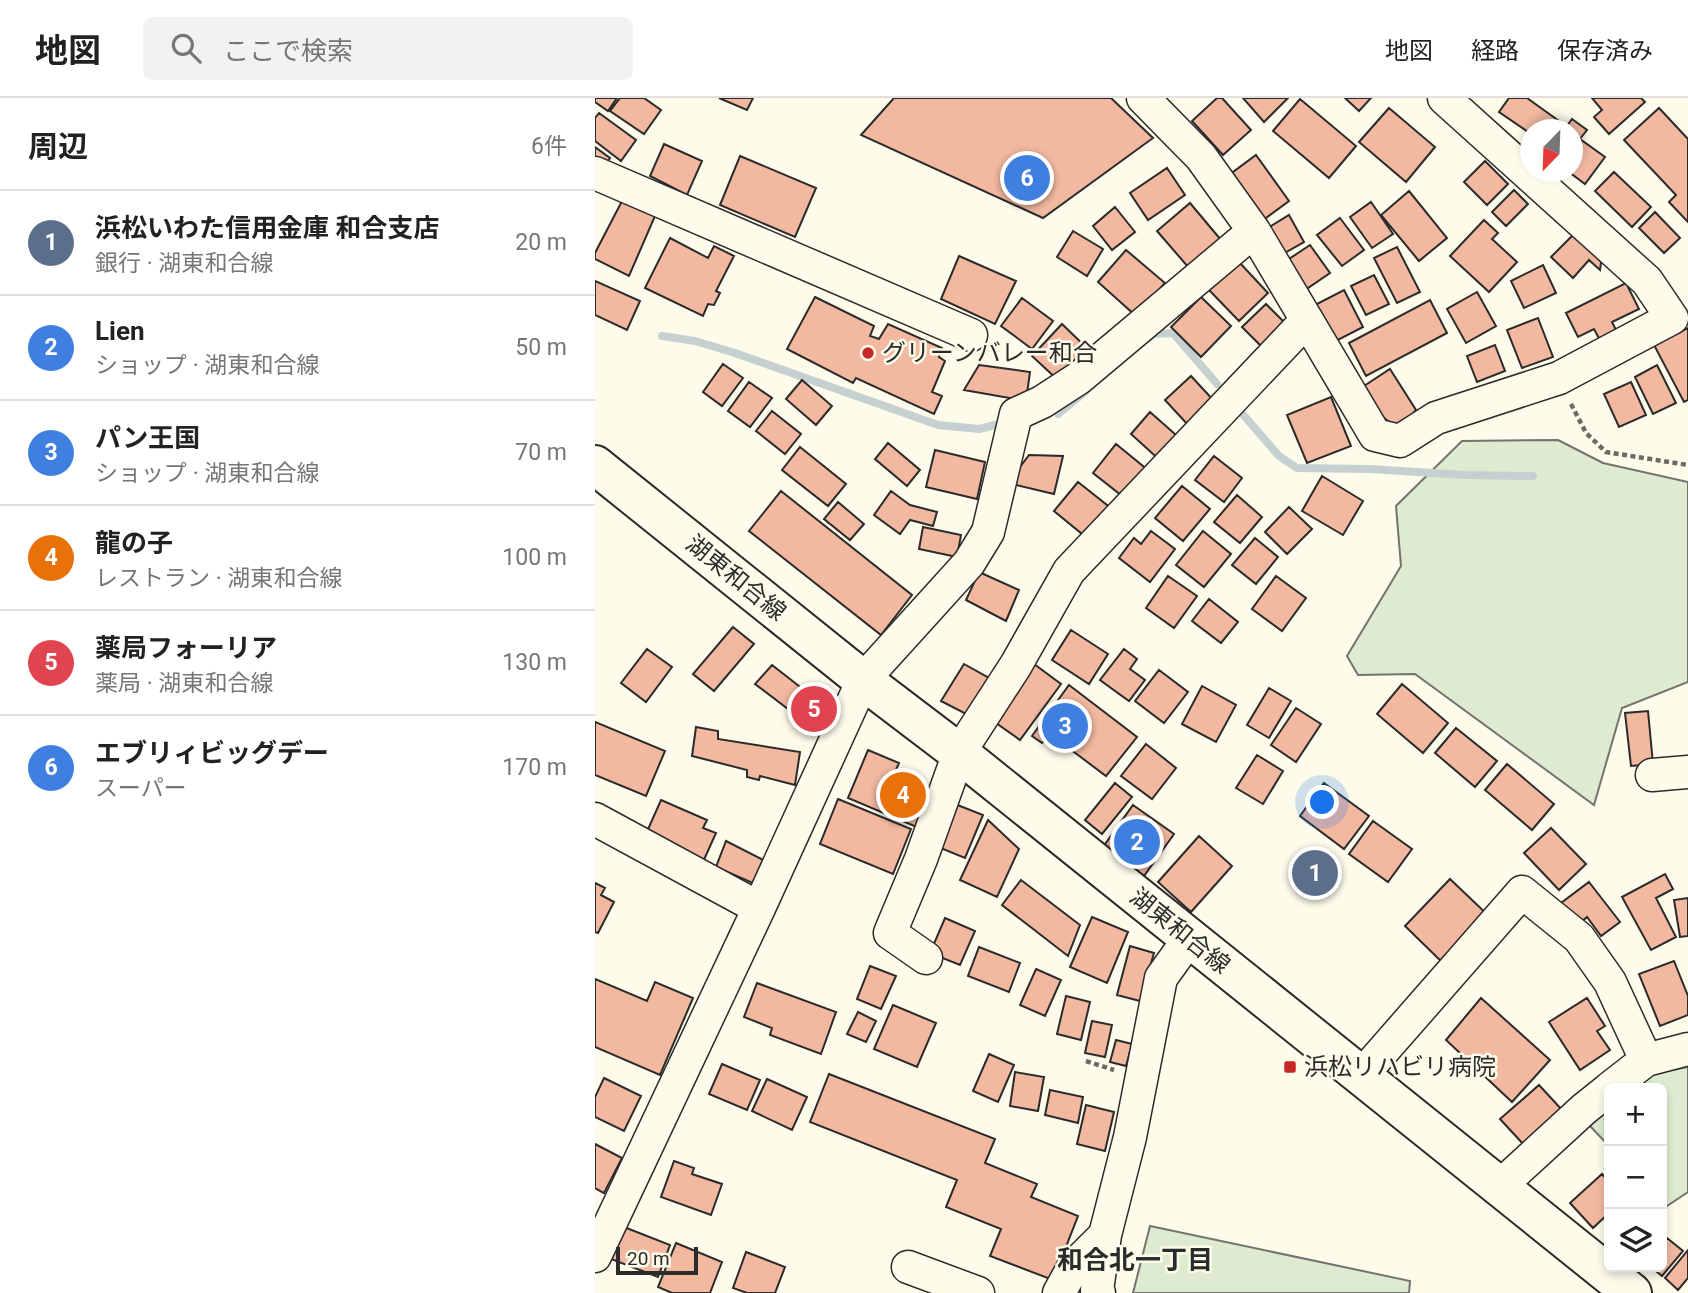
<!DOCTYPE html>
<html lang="ja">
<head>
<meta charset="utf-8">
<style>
	:root { --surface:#fff; --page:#f2f2f2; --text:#222; --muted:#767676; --line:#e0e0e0; --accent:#c62828 }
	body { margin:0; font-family:Roboto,"Noto Sans JP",sans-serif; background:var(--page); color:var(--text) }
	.controls { position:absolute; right:21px; bottom:21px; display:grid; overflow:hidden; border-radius:10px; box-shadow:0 4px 10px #0003 }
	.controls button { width:63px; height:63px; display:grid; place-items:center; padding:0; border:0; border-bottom:2px solid var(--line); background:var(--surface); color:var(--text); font:35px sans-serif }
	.compass { position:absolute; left:925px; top:21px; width:63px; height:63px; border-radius:50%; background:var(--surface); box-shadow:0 4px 10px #0003; rotate:203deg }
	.scale { position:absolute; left:21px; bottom:18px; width:82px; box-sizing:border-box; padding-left:7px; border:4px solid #2b2b2b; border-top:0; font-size:19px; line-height:24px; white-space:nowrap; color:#2b2b2b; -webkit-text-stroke:5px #fdfbea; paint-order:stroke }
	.you { position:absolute; left:728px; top:705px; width:24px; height:24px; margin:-18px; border:5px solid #fff; border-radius:50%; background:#1a73e8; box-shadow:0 0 0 10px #1a73e833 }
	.badge { display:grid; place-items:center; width:46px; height:46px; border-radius:50%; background:var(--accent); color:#fff; font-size:23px; font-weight:700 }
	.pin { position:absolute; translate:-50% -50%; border:4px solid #fff; box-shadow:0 2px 7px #0006 }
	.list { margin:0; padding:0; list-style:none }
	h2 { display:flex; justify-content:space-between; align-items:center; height:91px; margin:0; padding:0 28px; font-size:30px }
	h2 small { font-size:23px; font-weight:400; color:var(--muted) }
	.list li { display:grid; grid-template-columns:46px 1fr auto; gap:21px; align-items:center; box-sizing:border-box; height:105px; padding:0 28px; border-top:2px solid var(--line) }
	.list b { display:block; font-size:26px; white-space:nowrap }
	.list p { margin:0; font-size:23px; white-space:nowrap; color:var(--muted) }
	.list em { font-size:23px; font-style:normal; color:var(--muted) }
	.icon { flex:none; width:38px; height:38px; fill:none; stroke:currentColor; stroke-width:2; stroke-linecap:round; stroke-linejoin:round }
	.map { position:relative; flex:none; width:1093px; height:1195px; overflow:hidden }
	header { display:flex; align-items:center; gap:42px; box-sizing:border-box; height:98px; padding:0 35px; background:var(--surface); border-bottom:2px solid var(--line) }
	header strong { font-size:33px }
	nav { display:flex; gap:38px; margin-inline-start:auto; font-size:24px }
	.search { width:490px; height:63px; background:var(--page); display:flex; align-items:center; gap:18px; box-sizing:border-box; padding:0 24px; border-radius:10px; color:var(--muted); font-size:26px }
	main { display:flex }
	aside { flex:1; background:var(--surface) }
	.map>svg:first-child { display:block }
	.green { fill:#deebd1; stroke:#74746e; stroke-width:2 }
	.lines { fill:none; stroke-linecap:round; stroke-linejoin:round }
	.stream { stroke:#c7d0d0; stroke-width:8 }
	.building { fill:#f2b8a0; stroke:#2b2b2b; stroke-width:2 }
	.minor-casing { stroke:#2b2b2b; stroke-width:35 }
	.major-casing { stroke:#2b2b2b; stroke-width:42 }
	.path { stroke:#6a6964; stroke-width:4.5; stroke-dasharray:5 3.5; stroke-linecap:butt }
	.minor { stroke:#fdfbea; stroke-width:32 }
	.major { stroke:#fdfbea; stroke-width:38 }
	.poi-dot { fill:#c62828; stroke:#fdfbea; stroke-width:2.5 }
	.labels { text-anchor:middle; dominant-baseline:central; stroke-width:5; stroke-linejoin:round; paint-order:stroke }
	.poi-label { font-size:24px; fill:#2b2b2b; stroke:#fdfbea; text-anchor:start }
	.street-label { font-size:24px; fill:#2b2b2b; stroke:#fdfbea }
	.neighbourhood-label { font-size:26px; font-weight:bold; fill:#2b2b2b; stroke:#fdfbea }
</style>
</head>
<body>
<header>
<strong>地図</strong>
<div class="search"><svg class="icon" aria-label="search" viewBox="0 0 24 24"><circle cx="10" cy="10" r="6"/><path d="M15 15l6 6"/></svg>ここで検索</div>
<nav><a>地図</a><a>経路</a><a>保存済み</a></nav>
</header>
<main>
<aside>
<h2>周辺<small>6件</small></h2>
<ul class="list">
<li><span class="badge" style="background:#5c6f8a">1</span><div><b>浜松いわた信用金庫 和合支店</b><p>銀行 · 湖東和合線</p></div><em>20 m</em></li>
<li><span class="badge" style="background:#3f7fe0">2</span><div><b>Lien</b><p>ショップ · 湖東和合線</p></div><em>50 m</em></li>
<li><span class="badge" style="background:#3f7fe0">3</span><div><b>パン王国</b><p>ショップ · 湖東和合線</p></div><em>70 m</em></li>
<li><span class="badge" style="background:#e8710a">4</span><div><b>龍の子</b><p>レストラン · 湖東和合線</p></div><em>100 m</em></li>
<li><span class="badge" style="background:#e0444e">5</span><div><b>薬局フォーリア</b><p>薬局 · 湖東和合線</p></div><em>130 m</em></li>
<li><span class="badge" style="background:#3f7fe0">6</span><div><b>エブリィビッグデー</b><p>スーパー</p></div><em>170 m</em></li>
</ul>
</aside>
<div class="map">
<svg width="1093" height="1195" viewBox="0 0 1093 1195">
	<rect width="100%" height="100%" fill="#fdfbea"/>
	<!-- green -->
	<path class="green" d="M963 342 1008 365 1093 384V584L1027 610 999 707 820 576 763 577 752 558 806 468 801 408 867 343Z
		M1093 969V1094L1072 1108 1067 1103V990H1036L1051 977Z
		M1014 1009V1048L994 1027Z
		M555 1128 815 1183 814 1195H538Z"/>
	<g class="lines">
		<!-- stream -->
		<path class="stream" d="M67 238 100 243 140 255 343 327 384 331 400 327
			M554 240 559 236 578 235 622 286
			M644 312 684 358 702 370 775 371 870 377 938 378
			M463 316 490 294"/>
	</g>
	<!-- building -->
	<path class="building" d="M0 0H22L13 13 0 4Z
		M25 0H49L66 12 49 36 15 13Z
		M124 0H158L152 12Z
		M299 0H516L558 40 448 120 266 37Z
		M622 0H627L656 32 628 57 597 23Z
		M648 0H693L669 24Z
		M750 0H776L764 13Z
		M914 0H932L964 23 958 32H936V36L904 14Z
		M997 0H1046L1050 4 1014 36 999 19 1007 12Z
		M705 1 761 48 734 80 678 33Z
		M794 10 840 49 811 84 764 44Z
		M1064 10 1093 41V124L1074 104 1081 97 1029 42Z
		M4 15 41 42 26 63 0 43V20Z
		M977 21 992 32 985 41 1010 59 990 86 974 74H978V32H969Z
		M69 46 107 63 92 97 55 78Z
		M0 49 15 60 5 74 0 70Z
		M661 57 694 103 667 123 634 77Z
		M145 58 221 90 200 139 125 107Z
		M890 63 913 86 892 107 869 84Z
		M572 70 590 97 553 122 535 95Z
		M1019 74 1056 109 1037 129 1000 93Z
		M919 92 933 106 911 128 897 114Z
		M814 93 852 140 824 163 786 117Z
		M27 103 60 118 34 178 0 161V155Z
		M776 104 798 136 777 150 755 119Z
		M595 105 626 142 594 170 562 133Z
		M520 109 540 134 517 152 498 128Z
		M1060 114 1085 140 1069 155 1044 130Z
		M694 117 709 144 686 157 671 131Z
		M745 120 769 152 747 168 722 137Z
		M889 122 903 135 897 141 922 164 894 194 855 158Z
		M478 133 508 151 492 178 462 159Z
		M982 133 1007 157 1005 172 994 162 978 180 956 159Z
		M75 140 113 160 119 148 139 158 121 193 125 195 119 207 113 206 108 218 50 190Z
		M715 147 735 175 710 192 691 163Z
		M802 149 825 194 802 205 779 160Z
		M531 152 570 185 541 218 503 184Z
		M364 158 421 183 400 226 346 201Z
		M644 164 673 195 644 223 614 192Z
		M948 167 961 195 929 210 916 183Z
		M779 177 794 206 771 217 756 188Z
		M0 183 45 203 32 232 0 217Z
		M1031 185 1044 211 1017 224 1023 236 1006 244 999 231 983 239 971 215Z
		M749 192 768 229 739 244 720 207Z
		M882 194 901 228 871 245 852 211Z
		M220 199 279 228 275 238 284 241 293 226 347 250 344 259 350 263 337 294 347 298 339 316 261 280 258 285 192 251Z
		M606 199 636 228 606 259 576 229Z
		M427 200 458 223 437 251 406 228Z
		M835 202 852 235 771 278 754 245Z
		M671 206 693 228 669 251 647 229Z
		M943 220 958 259 927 270 912 232Z
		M467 226 495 253 465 284 437 258Z
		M1093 230V302L1089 304 1059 247Z
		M900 247 910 273 882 284 872 258Z
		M128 266 148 280 127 308 108 294Z
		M384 267 435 274 431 303 369 292Z
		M1062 267 1081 305 1058 316 1040 279Z
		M795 271 821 312 804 332 788 319 769 288Z
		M596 278 620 304 594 328 570 302Z
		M207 282 237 308 221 327 191 301Z
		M154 284 177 300 155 329 133 313Z
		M1036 284 1051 317 1024 329 1009 296Z
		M736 299 756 348 712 365 692 317Z
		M177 313 206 336 190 356 161 333Z
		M555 314 589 344 569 366 536 336Z
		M293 345 325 372 312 388 280 361Z
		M521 346 554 373 531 401 498 375Z
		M205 349 251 386 233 408 187 372Z
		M340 352 390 364 382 401 331 389Z
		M434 357 468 358 459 396 413 385Z
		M619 358 647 380 629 404 600 382Z
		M727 378 768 403 748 437 707 413Z
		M483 384 517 411 492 440 459 413Z
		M587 388 615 411 588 443 560 420Z
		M186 393 317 497 286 537 154 433Z
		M296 393 315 407 342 414 338 428 315 422 305 436 279 417Z
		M642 397 667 419 645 445 619 424Z
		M243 404 269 426 255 442 229 421Z
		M694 409 717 431 692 456 670 434Z
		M328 429 366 437 362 459 324 451Z
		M556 433 580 451 555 484 524 460 539 440 546 446Z
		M608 433 636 456 609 489 581 467Z
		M660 440 683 459 661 486 637 467Z
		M384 474 424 492 411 523 371 502Z
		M573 478 602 498 579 530 551 510Z
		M681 478 711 500 687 533 657 511Z
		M614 501 643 524 626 545 597 523Z
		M138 529 159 546 119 593 98 576Z
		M476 532 513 556 494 586 457 562Z
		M52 551 77 569 51 604 26 585Z
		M529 551 542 561 535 571 550 582 534 603 505 582Z
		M435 563 466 586 425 642 394 620Z
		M369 566 394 580 373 617 346 603Z
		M177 567 227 606 214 627 160 586Z
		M564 572 593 594 569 625 540 603Z
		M807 586 853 625 828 655 782 616Z
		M474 587 542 639 511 678 455 636 447 645 437 638Z
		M607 588 641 607 621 644 587 626Z
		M674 590 696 603 674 640 652 627Z
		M701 610 726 626 701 664 676 647Z
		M1053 613 1058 666 1036 668 1030 615Z
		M0 624 70 653 51 698 0 677Z
		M101 629 123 633V641L205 654 200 687 165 678 164 682 152 679V672L97 658Z
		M861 630 902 663 880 689 840 655Z
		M551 646 581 670 557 701 526 678Z
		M273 652 304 665 297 681 337 698 324 730 253 700Z
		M662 657 688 673 668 706 641 690Z
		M912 666 959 706 937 732 890 692Z
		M520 685 537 699 507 736 490 722Z
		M729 685 774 718 749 751 705 718Z
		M243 701 316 731 298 776 225 746Z
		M66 702 112 722 108 730 121 735 108 764 50 738Z
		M360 706 388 717 370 760 343 749Z
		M538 707 579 736 549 778 508 749Z
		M393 722 424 751 402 799 365 782Z
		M778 723 817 751 793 784 754 756Z
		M956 730 991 766 964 792 929 755Z
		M604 738 637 768 596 814 563 784Z
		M131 743 170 763 160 786 121 769Z
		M1070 776 1078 791 1061 800 1081 839 1056 852 1027 799Z
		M855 781 896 820 851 868 810 828Z
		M426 782 485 827 473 858 407 807Z
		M994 784 1025 824 1006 838 992 819 983 827 966 805Z
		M0 785 10 790 6 797 19 804 3 835 0 834Z
		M1093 800V838L1085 839 1079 802Z
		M497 819 533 834 512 885 475 869Z
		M350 820 380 833 365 867 335 855Z
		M535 848 559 855 545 903 522 897Z
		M384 849 425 865 414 894 373 878Z
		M1079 863 1093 898V917L1065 928 1044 876Z
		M275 868 301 878 286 911 262 901Z
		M441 871 466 882 450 918 425 907Z
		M0 881 52 903 60 884 98 900 65 977 0 949Z
		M162 885 241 914 226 956 175 937 177 930 149 919Z
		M471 898 495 904 486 942 462 936Z
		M886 900 955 962 917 1004 851 942Z
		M992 900 1010 928 1002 933 1015 952 985 972 954 924Z
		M298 907 341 925 322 969 279 951Z
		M263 914 281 923 271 944 252 936Z
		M497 923 517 927 510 959 490 955Z
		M521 942 537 946 531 968 515 964Z
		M394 956 419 967 403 1004 378 993Z
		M127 966 165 982 152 1012 114 996Z
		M420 974 449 979 443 1013 415 1008Z
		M234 976 400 1041 390 1065 442 1086 436 1099 483 1118 458 1182 395 1158 406 1131 351 1109 362 1082 215 1024Z
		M9 980 46 998 29 1033 0 1019V999Z
		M172 981 212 999 197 1032 157 1013Z
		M944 987 968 1013 930 1048 905 1021Z
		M455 992 488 999 483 1025 450 1017Z
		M491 1007 519 1014 510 1053 482 1046Z
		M0 1046 27 1060 9 1095 0 1090Z
		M79 1063 99 1070 97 1076 127 1086 116 1117 66 1099Z
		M1007 1076 1014 1084V1115L998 1130 975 1105Z
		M29 1129 75 1147 63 1179 16 1161Z
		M1072 1140 1088 1153 1067 1178 1056 1169H1067V1147Z
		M81 1145 127 1164 115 1195H77L63 1189Z
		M1093 1152V1180L1083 1192 1070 1180Z
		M151 1154 190 1169 180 1195H152L138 1190Z"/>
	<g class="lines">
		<!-- minor casing -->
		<g class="minor-casing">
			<path id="minor" d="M548 0 606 59 659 133 780 337 805 343 841 320 964 280 1077 220 1052 183 849 0
				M0 75 376 237
				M1057 677 1093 674
				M0 721 164 810
				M331 860 295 835 326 761 364 655 421 567 474 473 712 222
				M766 978 927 794 984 840 1015 884 1051 962
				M1015 990 1051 962 1093 951
				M904 1089 989 1011 1014 991
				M0 1158 164 810 268 582 374 465 393 434 421 316 447 304 484 280 659 133
				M313 1169 383 1195
				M464 1195 479 1168 510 1137
				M504 1195 502 1192 510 1137 535 1039 566 880 594 841"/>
		</g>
		<!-- major casing -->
		<g class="major-casing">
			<path id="major" d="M0 367 268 582 364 655 1037 1195"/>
		</g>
		<!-- path -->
		<path class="path" d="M976 306 991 335 1011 354 1093 367
			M491 963 519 972"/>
		<!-- minor -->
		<use href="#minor" class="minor"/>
		<!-- major -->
		<use href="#major" class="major"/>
	</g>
	<!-- markers -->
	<g class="poi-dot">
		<circle cx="273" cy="255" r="7"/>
		<rect x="688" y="962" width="14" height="14" rx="3.5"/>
	</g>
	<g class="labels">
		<!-- poi labels -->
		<g class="poi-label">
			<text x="287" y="255">グリーンバレー和合</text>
			<text x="709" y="969">浜松リハビリ病院</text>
		</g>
		<!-- street labels -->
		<g class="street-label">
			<text transform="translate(141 480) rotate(39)">湖東和合線</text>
			<text transform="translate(585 833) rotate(39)">湖東和合線</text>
		</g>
		<!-- neighbourhood labels -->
		<g class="neighbourhood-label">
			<text x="540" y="1162">和合北一丁目</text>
		</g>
	</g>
</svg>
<div class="controls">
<button>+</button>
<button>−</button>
<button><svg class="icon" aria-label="layers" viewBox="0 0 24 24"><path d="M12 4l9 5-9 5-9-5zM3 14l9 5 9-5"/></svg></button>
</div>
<svg class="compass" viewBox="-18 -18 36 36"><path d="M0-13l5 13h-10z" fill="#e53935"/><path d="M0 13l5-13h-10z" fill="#767676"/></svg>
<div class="scale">20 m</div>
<div class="you"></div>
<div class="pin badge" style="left:720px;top:775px;background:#5c6f8a">1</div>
<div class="pin badge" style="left:542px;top:744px;background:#3f7fe0">2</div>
<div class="pin badge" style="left:470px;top:628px;background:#3f7fe0">3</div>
<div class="pin badge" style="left:308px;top:697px;background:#e8710a">4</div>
<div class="pin badge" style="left:219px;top:611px;background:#e0444e">5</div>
<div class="pin badge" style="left:432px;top:80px;background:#3f7fe0">6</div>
</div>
</main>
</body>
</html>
